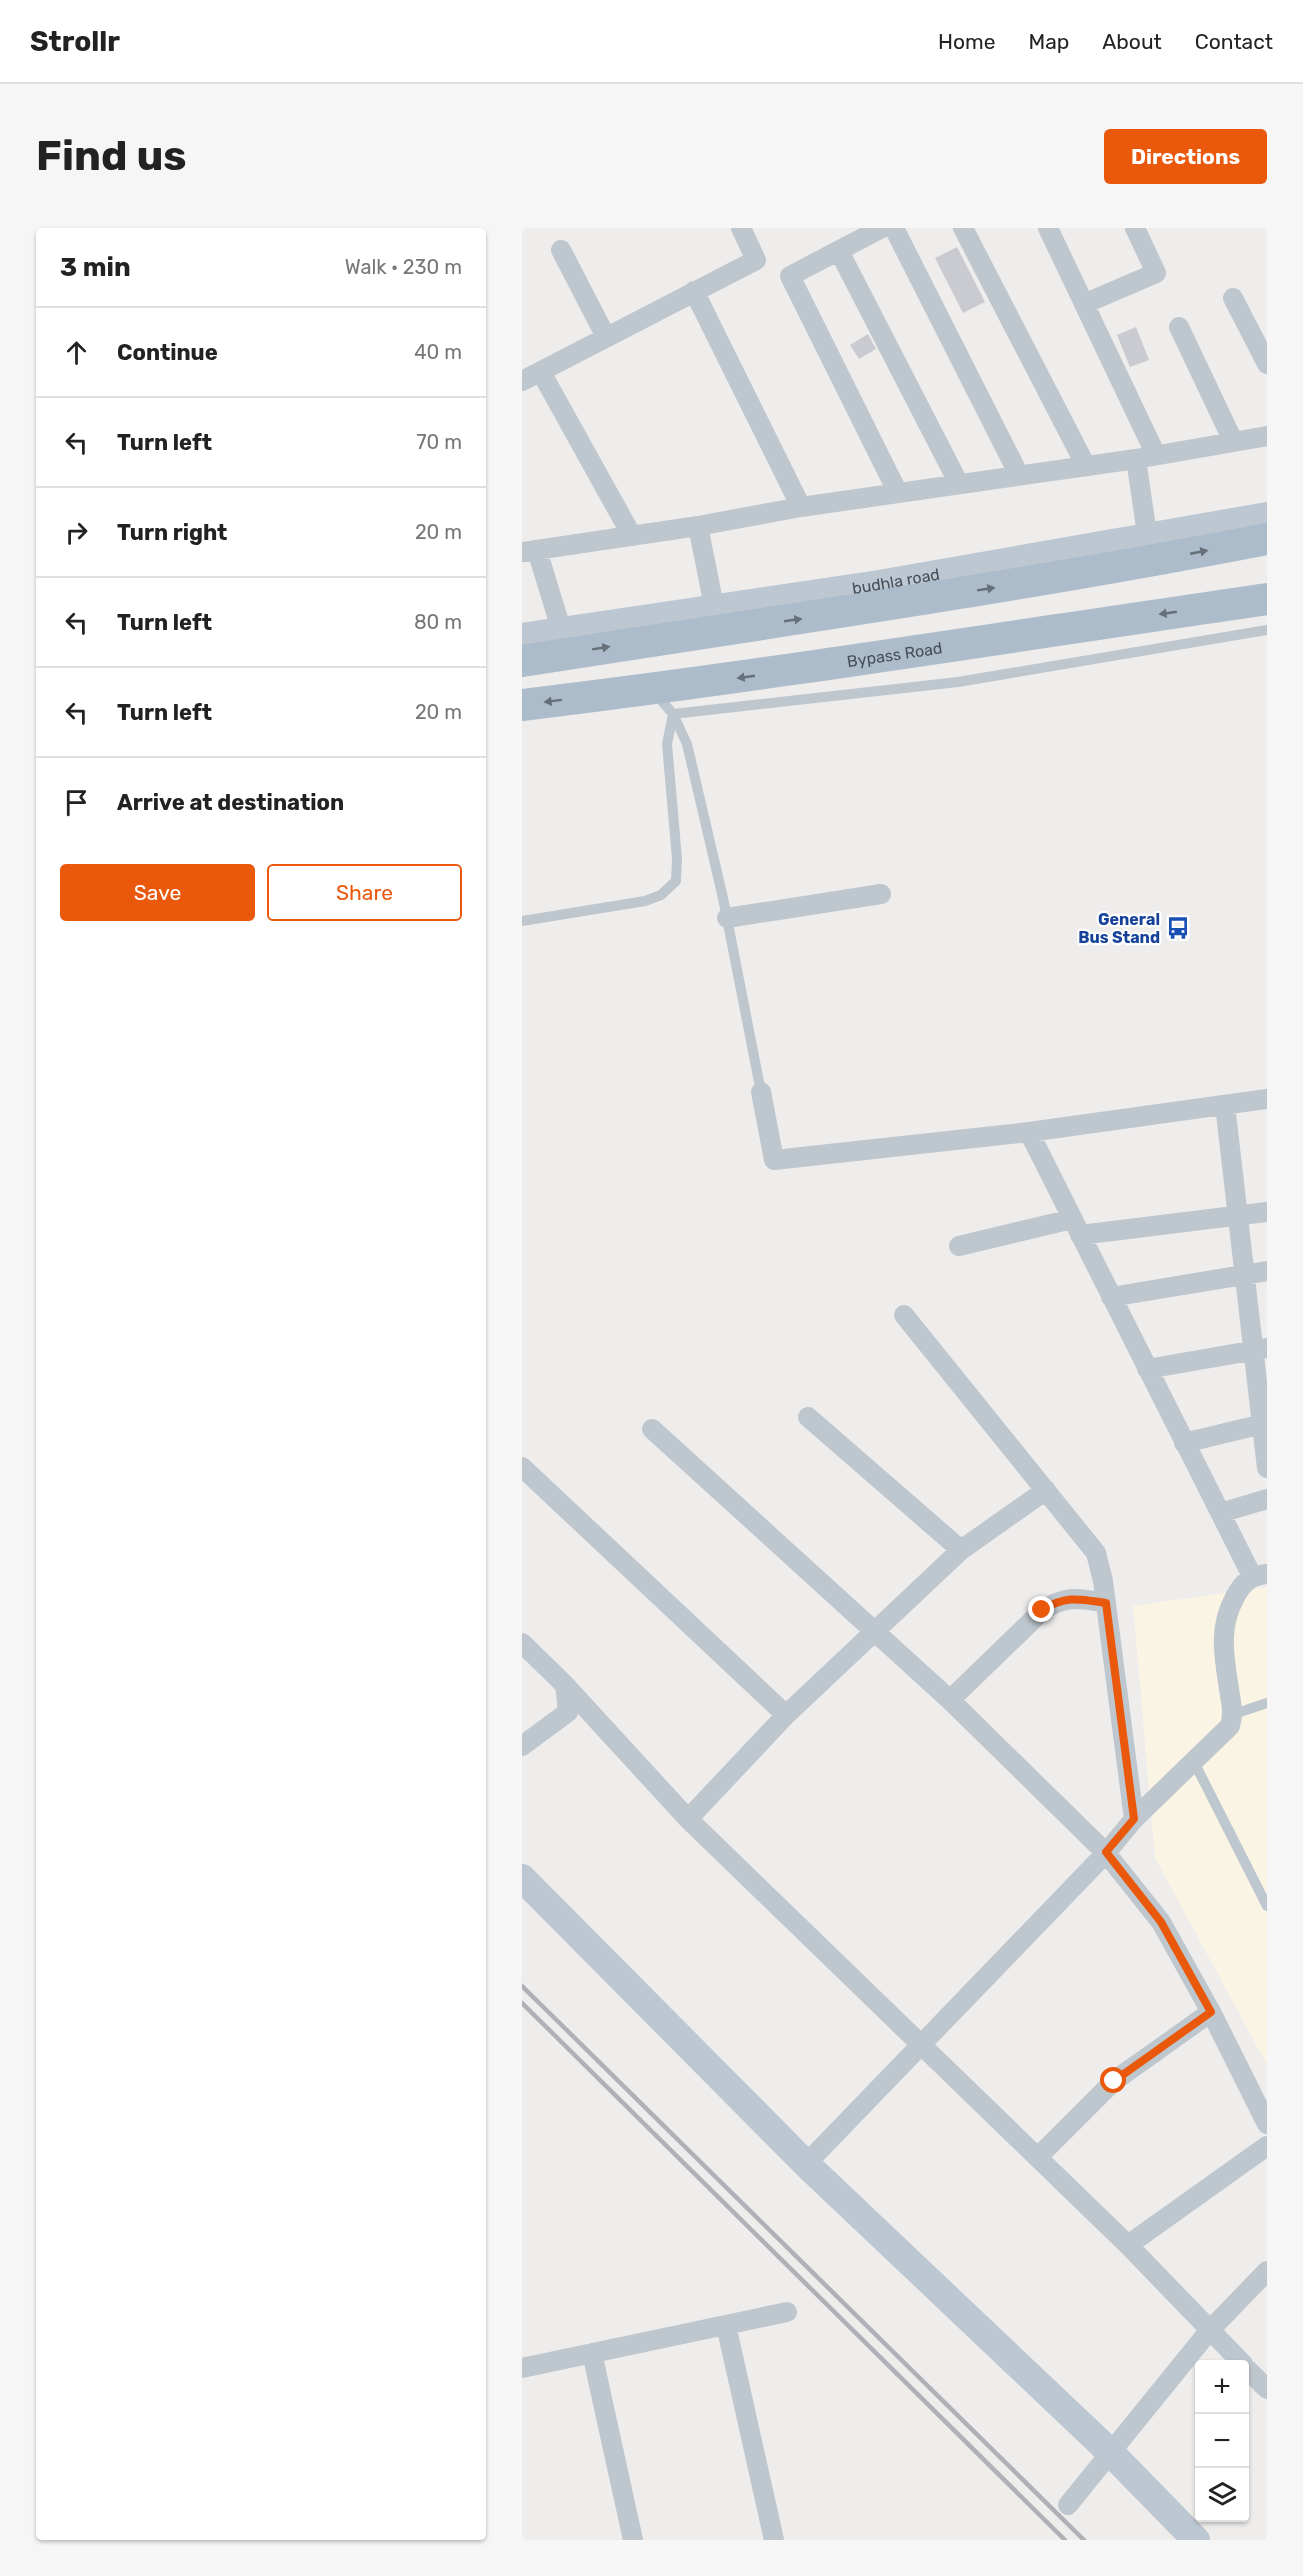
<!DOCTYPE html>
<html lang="en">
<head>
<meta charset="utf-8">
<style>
	:root { --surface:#fff; --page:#f6f6f6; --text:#222; --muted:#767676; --line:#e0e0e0; --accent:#ea580c }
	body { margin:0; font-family:Rubik,sans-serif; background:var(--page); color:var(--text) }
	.controls { position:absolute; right:18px; bottom:18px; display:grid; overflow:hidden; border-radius:6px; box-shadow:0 2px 4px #0004 }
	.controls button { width:54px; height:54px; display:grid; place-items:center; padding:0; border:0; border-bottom:2px solid var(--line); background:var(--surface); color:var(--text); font:30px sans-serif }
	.stop { position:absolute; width:18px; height:18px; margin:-14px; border:4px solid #ea580c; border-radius:50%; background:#fff }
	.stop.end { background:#ea580c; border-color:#fff; box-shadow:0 2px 6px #0008 }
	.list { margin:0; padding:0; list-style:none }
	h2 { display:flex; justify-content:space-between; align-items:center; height:78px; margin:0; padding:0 24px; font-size:26px }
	h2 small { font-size:20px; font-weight:400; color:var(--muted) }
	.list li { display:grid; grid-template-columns:39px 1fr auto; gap:18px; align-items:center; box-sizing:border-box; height:90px; padding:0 24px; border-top:2px solid var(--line) }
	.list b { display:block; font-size:22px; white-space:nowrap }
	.list em { font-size:20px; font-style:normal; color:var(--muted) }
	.actions { display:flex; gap:12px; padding:18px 24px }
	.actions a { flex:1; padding:14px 0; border:2px solid var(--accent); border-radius:6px; text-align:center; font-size:21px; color:var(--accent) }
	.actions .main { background:var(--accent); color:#fff }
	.icon { flex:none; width:33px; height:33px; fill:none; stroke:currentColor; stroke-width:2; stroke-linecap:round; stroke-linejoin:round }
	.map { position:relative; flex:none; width:745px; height:2312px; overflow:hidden; border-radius:6px }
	header { display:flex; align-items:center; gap:36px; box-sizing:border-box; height:84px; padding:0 30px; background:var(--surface); border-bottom:2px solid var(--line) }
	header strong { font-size:28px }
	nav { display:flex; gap:33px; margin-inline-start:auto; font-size:21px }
	.intro { display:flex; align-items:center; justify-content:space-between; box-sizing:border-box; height:144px; padding:0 36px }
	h1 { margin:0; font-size:42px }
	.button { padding:15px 27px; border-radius:6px; background:var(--accent); color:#fff; font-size:21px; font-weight:700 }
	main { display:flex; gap:36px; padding:0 36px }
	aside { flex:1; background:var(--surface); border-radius:6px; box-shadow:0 2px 4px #0004 }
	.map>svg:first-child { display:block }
	.commercial { fill:#faf4e5 }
	.building { fill:#cacbd1 }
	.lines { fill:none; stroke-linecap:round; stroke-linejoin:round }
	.lane { stroke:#bec6ce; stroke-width:10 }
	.street { stroke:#bec6ce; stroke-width:20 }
	.secondary { stroke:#bdc7d2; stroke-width:28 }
	.primary { stroke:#adbcca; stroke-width:32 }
	.rail { stroke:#afb1b6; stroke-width:4.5 }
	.oneway { fill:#65707a }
	.route { stroke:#ea580c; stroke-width:8 }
	.labels { text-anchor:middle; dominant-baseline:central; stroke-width:4.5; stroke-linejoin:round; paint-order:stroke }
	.street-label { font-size:16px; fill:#464f58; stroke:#fff }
	.transit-label { font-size:16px; font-weight:bold; fill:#164399; stroke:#fff; text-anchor:end }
</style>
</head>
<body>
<header>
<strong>Strollr</strong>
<nav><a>Home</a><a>Map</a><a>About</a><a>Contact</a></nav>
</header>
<div class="intro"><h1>Find us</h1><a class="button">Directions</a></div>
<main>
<aside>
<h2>3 min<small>Walk · 230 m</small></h2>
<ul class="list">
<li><svg class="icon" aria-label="ahead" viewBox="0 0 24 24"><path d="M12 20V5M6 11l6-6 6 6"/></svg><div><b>Continue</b></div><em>40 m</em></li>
<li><svg class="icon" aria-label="left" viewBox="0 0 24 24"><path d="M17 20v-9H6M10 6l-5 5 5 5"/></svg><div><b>Turn left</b></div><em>70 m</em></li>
<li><svg class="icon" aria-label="right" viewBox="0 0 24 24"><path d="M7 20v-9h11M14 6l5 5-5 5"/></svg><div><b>Turn right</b></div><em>20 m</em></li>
<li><svg class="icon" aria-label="left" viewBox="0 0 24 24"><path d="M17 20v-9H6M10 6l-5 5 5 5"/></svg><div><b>Turn left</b></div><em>80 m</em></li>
<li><svg class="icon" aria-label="left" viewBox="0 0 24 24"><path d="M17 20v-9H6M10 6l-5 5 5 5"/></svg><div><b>Turn left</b></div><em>20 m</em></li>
<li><svg class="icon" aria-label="arrive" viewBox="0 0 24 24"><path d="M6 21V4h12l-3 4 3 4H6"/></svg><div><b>Arrive at destination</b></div></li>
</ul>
<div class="actions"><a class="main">Save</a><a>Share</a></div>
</aside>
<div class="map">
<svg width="745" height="2312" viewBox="0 0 745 2312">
	<rect width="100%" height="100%" fill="#efecec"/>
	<!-- commercial -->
	<path class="commercial" d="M745 1359V1837L633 1630 611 1378Z"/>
	<!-- building -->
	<path class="building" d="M435 19 463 74 441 85 413 30Z
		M614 99 627 132 608 139 595 107Z
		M346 106 354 121 337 131 328 117Z"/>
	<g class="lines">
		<!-- lane -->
		<path class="lane" d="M133 465 151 486 165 516 201 670 239 864
			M0 693 123 673 139 667 154 653 155 631 145 516 151 486 436 454 745 402
			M712 1486 745 1475
			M671 1532 745 1678"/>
		<!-- street -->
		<path class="street" d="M360 0 268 48 376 265
			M372 0 497 247
			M441 0 564 238
			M526 0 634 227
			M39 22 84 109
			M317 23 437 256
			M172 63 279 279
			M711 70 745 136
			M562 76 634 45 613 0
			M657 99 711 213
			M19 144 110 308
			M0 153 234 32 219 0
			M614 231 627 320
			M176 298 195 393
			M15 322 43 414
			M0 324 176 298 279 279 614 231 745 208
			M205 690 359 666
			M239 864 252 932 507 904 745 871
			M703 877 745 1240
			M507 904 730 1348
			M558 1007 745 984
			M437 1018 550 991
			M589 1069 745 1043
			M625 1141 745 1120
			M286 1189 439 1322
			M130 1201 428 1472 584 1625 639 1694 689 1784 745 1896
			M662 1215 745 1195
			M0 1239 264 1487
			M698 1285 745 1271
			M0 1415 43 1457 166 1591 606 2017 721 2136
			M428 1472 521 1382C545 1367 557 1370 584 1375
			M0 1518 46 1484 43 1457
			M166 1591 264 1487 439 1322 524 1262
			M612 1591 708 1498C712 1485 709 1474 707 1461 702 1428 696 1400 713 1369 721 1354 728 1348 745 1346
			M516 1929 592 1853 689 1784
			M284 1936 584 1625 612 1591 581 1353 574 1325 382 1087
			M606 2017 745 1918
			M204 2097 252 2312
			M70 2125 111 2312
			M722 2138 745 2161
			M0 2140 265 2084
			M546 2277 687 2103 745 2043"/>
		<!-- secondary -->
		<g class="secondary">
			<path id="s1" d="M0 409 357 356 745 288"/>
			<path d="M0 1650 284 1936 589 2225 674 2312"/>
		</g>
		<!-- primary -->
		<g class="primary">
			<path d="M0 433C249 394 498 359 745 311"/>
			<path id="s2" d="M0 477C249 447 497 407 745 371"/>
		</g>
		<!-- rail -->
		<path class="rail" d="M0 1758 562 2312
			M0 1775 543 2312"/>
	</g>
	<!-- one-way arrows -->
	<defs><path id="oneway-solid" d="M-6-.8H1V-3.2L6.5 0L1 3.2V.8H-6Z" transform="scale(1.5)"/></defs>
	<g class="oneway">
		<use href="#oneway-solid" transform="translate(677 324) rotate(-11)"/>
		<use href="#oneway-solid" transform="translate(464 361) rotate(-9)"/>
		<use href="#oneway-solid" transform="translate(646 385) rotate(172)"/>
		<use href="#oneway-solid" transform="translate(271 392) rotate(-8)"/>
		<use href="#oneway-solid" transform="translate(79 420) rotate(-9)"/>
		<use href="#oneway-solid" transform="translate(224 449) rotate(172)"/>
		<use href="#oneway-solid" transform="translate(31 473) rotate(173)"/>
	</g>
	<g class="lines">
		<!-- route -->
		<path class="route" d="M520 1382C545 1367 557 1371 584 1375L612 1591 584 1624 639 1694 689 1784 592 1853"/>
	</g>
	<!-- icons -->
	<defs>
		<g id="bus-bare" transform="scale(1.8)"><path d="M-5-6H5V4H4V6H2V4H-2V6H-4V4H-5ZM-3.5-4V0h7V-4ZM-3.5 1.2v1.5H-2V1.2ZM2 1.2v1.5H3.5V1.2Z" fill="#1a4fb4" stroke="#fff" stroke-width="2.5" paint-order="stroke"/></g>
	</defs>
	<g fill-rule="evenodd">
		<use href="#bus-bare" x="656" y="700"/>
	</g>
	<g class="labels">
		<!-- street labels -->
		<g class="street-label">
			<text stroke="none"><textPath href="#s1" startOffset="378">budhla road</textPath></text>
			<text stroke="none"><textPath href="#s2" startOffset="376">Bypass Road</textPath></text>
		</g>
		<!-- transit labels -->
		<g class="transit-label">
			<text x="638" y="691">General<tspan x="638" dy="18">Bus Stand</tspan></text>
		</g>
	</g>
</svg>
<div class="controls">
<button>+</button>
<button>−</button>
<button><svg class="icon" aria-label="layers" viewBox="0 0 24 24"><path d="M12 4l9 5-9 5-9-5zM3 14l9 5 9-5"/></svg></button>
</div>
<div class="stop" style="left:592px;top:1853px"></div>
<div class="stop end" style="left:520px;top:1382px"></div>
</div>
</main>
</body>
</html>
